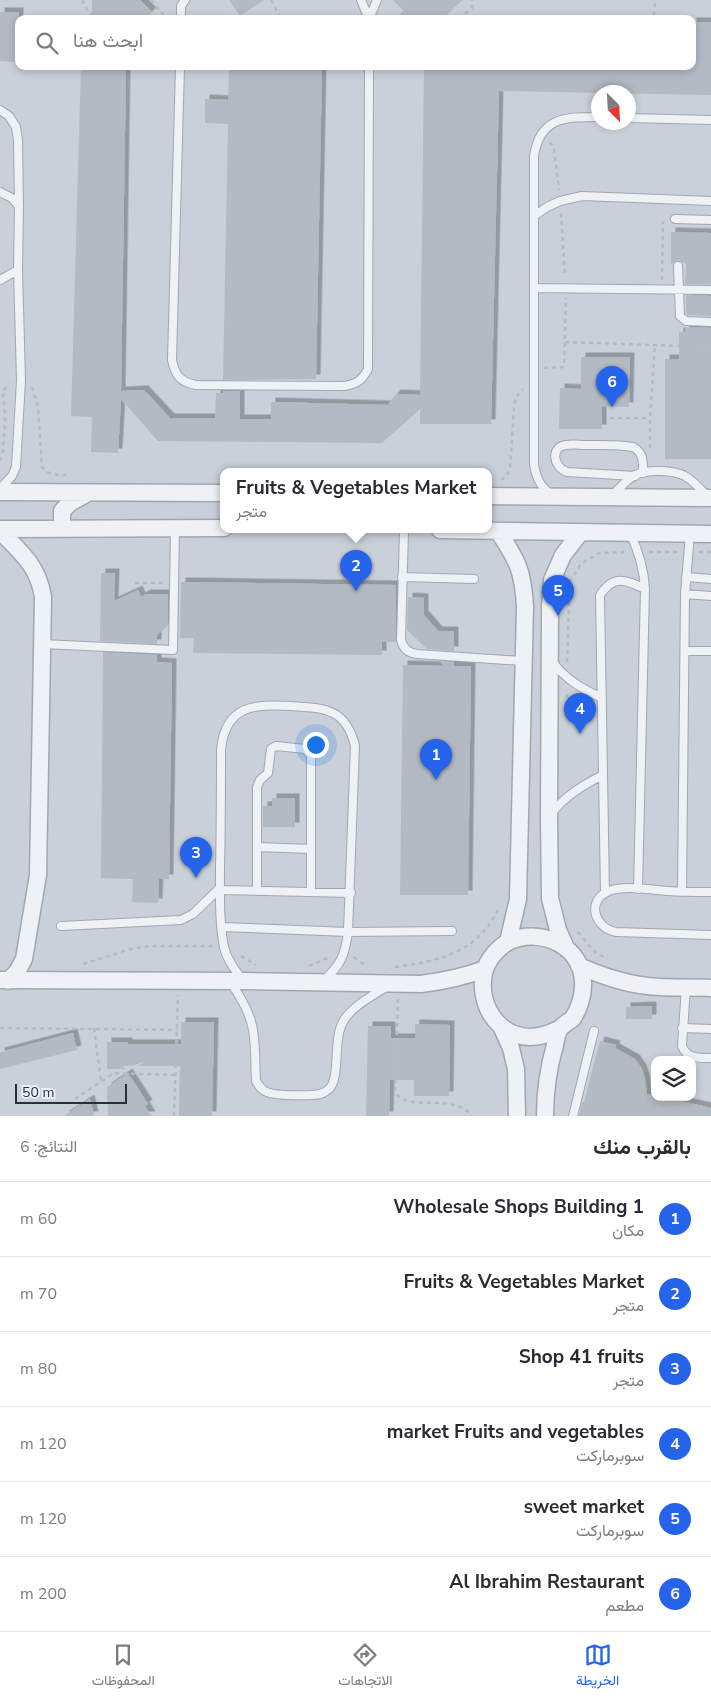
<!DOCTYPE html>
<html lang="ar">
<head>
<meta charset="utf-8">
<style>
	:root { --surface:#fff; --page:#f2f2f3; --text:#2b2b33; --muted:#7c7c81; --line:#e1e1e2; --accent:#2563eb }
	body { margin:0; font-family:"Nunito Sans",Vazirmatn,sans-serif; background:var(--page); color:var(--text); direction:rtl }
	.controls { position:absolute; right:15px; bottom:15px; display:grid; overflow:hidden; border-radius:10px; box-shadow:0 2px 8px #0003 }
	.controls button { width:45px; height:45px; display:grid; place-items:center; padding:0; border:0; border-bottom:1px solid var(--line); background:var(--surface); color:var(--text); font:25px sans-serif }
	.compass { position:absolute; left:591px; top:85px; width:45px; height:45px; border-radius:50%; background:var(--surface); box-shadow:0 2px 8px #0003; rotate:156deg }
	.scale { position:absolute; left:15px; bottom:12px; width:112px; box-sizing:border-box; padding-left:5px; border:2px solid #252f3d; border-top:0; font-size:14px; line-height:18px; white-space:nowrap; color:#252f3d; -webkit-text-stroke:4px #ebeff4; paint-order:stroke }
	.you { position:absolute; left:315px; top:744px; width:18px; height:18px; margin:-12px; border:4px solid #fff; border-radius:50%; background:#1a73e8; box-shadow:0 0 0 8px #1a73e833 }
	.badge { display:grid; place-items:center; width:32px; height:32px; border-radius:50%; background:var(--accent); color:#fff; font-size:16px; font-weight:700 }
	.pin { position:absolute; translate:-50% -41px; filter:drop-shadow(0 1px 2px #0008) }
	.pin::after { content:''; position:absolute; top:26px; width:18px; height:15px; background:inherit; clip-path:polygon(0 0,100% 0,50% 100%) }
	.popup { position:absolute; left:220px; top:468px; width:272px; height:65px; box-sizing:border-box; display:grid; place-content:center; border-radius:10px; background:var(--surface); filter:drop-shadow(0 1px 4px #0005); font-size:16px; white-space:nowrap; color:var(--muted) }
	.popup b { font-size:19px; color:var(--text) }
	.popup::after { content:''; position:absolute; left:50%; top:100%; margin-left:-10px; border:10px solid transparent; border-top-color:var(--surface) }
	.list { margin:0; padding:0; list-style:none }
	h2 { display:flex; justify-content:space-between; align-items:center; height:65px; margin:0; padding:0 20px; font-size:21px }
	h2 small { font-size:16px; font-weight:400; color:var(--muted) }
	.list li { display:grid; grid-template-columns:32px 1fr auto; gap:15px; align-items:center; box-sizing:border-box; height:75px; padding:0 20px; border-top:1px solid var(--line) }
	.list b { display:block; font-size:19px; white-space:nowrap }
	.list p { margin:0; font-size:16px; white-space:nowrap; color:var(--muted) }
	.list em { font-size:16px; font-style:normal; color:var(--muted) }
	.icon { flex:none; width:28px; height:28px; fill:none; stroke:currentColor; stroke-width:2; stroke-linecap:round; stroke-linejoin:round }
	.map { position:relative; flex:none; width:711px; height:1116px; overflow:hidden; direction:ltr }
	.search { position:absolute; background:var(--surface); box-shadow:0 2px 8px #0003; left:15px; right:15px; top:15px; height:55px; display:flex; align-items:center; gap:12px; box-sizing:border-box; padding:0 18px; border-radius:10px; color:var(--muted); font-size:19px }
	.sheet { height:515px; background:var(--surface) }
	nav { display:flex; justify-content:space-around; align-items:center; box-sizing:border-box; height:70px; border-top:1px solid var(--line); background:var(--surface); font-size:14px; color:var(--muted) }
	nav a { display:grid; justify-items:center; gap:2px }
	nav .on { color:var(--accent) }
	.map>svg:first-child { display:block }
	.built { fill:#c9d0d9; fill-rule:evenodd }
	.building { fill:#b2bac3; filter:url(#shadow) }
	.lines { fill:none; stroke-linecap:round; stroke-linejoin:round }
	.lane-casing { stroke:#a1a7b1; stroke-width:10 }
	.street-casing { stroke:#a1a7b1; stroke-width:19 }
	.path { stroke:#b6bbc1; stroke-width:2.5; stroke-dasharray:4 4; stroke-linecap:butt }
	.lane { stroke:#eef1f5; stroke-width:8 }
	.street { stroke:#eef1f5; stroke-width:16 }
</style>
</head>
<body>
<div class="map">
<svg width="711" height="1116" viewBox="0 0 711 1116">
	<defs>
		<filter id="shadow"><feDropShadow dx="4.5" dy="-4.5" stdDeviation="0" flood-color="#0004"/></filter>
	</defs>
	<rect width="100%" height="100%" fill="#dbe0e7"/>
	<!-- built -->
	<path class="built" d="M0 0H711V1116H0ZM19 19H692V66H19ZM598 92H628V122H598ZM224 472H488V530H224ZM655 1060H692V1097H655Z"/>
	<!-- building -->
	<path class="building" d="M92 0H140L152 12 144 19H92Z
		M229 0H264L240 16Z
		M393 0H462L442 19H396L404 11Z
		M0 12H19V62L0 61Z
		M692 22H711V95L499 91 491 424H420V409L382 443 158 441 121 399 118 453 91 452 92 417 71 416 81 66H126L121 391 144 390 170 418H215L216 393H223V391H240V419H271V402L388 405 396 394 420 395 424 66H692Z
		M229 66H322L316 379 223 380 228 124 205 123V99L228 100Z
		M671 232 711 233V284H685L686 264 678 260 671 264Z
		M686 295 711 296V316L688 315 686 313Z
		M685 327 711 328V459H665V359H679V332H685Z
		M581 357H630L629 407 602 406V429H559L560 388 581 389Z
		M101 573H115L114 601 138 590 141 597 146 594H168V625L157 635V644L100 641Z
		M181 582 396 585V642H382V655L193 653 194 638H180Z
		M408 597 424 598V615L438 631H454V651L427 649 407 630Z
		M103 652 157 655V662L172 663 169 879H159L158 903 132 902 133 879 101 878Z
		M439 661 454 662V666H471L468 895H400L403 665 444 666Z
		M272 798H295V827H263V806H272Z
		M652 1006V1019H626V1007Z
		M181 1022H214L212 1116H179L180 1066H139L144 1062 131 1066H123L125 1069H107V1041L108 1042H128V1044H181Z
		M415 1024 450 1025 449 1096H414V1080H390L389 1116H366L368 1026H391V1038H415Z
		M73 1033 77 1050 0 1069V1052Z
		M600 1041 616 1045 615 1048 635 1059 642 1069 645 1079 647 1094 655 1095V1097H664L711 1108V1116H579L582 1102H584Z
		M128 1073 148 1104 145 1106 151 1116H108L107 1087Z
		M90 1099 94 1116H64Z"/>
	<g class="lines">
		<!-- lane casing -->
		<g class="lane-casing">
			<path id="lane" d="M361 0 369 19
				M181 19V6L185 0
				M369 19 377 0
				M180 66 172 360C175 375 180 382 196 385L344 386C356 384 362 381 368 369L369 66
				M0 110 9 116 16 127 18 140 19 206 18 270 21 380 16 467 12 476 0 489
				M628 118 711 120
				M0 192 12 198 19 206
				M534 216 547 207 560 201 582 196 711 201
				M675 219 711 220
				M678 266 680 316 686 321 711 322
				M0 280 18 270
				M534 288 711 290
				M635 476 567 472C553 467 550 447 566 445 572 444 580 445 586 445 602 445 618 444 633 447 644 453 643 462 643 473
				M551 494C540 487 536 477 534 464V156C540 117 565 117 598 117
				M612 496C619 489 626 480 635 475 648 469 673 470 685 476 694 481 701 490 708 497
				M404 530 401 640C403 648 408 653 417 654L523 661
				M630 533C639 552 644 569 645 589L638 889
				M402 577 474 579
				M686 577 711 579
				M685 594 711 596
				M42 644 173 650 175 528
				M685 651H711
				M552 661C565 679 582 689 602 698
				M551 814C565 796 583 785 603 775
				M257 847 311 849
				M221 890 351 893
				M257 890V787L260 780 268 773 271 749 276 746 305 749 311 756V891
				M682 892 685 594 690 534
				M711 892C697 892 682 892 668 891 651 890 625 885 609 891 586 900 594 928 616 932L711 935
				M605 893 600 595C614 574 626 580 645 589
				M61 926 181 920 193 914 220 888
				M222 927 348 932 452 931
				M243 980C235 970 227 960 224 947 219 922 220 893 220 867 221 828 221 788 221 749 226 705 254 704 291 706 324 708 346 708 355 746L348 932C345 955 341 965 323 981
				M230 981C240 997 250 1012 253 1030 256 1047 255 1064 256 1081 259 1086 261 1090 267 1092 275 1096 311 1096 320 1094 324 1093 327 1091 330 1088 341 1074 332 1039 344 1020 353 1006 372 996 386 987
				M686 987 682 1046C687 1059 699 1058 711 1058
				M682 1028 711 1029
				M573 1116 594 1031"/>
		</g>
		<!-- street casing -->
		<g class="street-casing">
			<path id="street" d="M0 492 224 493
				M488 496 711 498
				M66 528 62 523V511L70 503 88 493
				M0 529 224 528
				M440 530 711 534
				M0 531C21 553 38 565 43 597L38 875 24 959 17 972 8 981
				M498 531C518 561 523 571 525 607L518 899 508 942
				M566 948 558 930 550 898 549 818 550 607 552 580 563 555 580 533
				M579 966C605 977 631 986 660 987 677 988 694 987 711 988
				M0 980 244 981 421 984C444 981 464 977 485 969
				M501 1026 511 1048 516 1069 517 1116
				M545 1116C545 1091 548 1069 555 1045 556 1040 557 1034 559 1030 562 1025 569 1022 573 1018 579 1009 583 996 583 986 585 947 542 927 510 941 498 947 487 960 484 973 478 1003 496 1036 530 1037 541 1037 549 1034 559 1029"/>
		</g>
		<!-- path -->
		<path class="path" d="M83 0V5L96 19
			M151 0 163 14V19
			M271 0 281 19
			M654 15 655 0
			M459 19 472 8V0
			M550 142 554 149 559 190
			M561 213 565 277
			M662 280 663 221
			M565 342 711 347
			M544 368 564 367 566 298
			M32 387 38 407 42 467C49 476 58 475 70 475
			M610 418H650
			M650 448V418L655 345
			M0 461 3 450 5 419 3 392 9 383
			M501 480 507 475 510 469 514 407 516 397 523 389
			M649 552H679
			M699 552H711
			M135 583H163
			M567 662 570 581 581 564 599 553 626 552
			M567 714V690
			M578 932 595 952 607 959
			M241 956 256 965
			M354 957 367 967
			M83 964 131 949 150 946H213
			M309 966 330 957
			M395 967C438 961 477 953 498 910
			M398 999 395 1092C409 1114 452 1091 472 1116
			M0 1028 177 1030
			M94 1028 101 1081
			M75 1099 114 1073 176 1075
			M174 1116 178 995"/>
		<!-- lane -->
		<use href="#lane" class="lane"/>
		<!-- street -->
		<use href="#street" class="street"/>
	</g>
</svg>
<div class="controls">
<button><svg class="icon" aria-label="layers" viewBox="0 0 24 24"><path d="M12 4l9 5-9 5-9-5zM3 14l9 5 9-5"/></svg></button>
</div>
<svg class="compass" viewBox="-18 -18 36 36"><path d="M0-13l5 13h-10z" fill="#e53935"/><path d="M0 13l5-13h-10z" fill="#7c7c81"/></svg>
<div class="scale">50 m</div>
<div class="you"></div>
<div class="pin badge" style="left:436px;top:780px">1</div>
<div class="pin badge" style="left:356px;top:591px">2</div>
<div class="popup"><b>Fruits &amp; Vegetables Market</b>متجر</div>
<div class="pin badge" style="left:196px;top:878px">3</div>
<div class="pin badge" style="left:580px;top:734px">4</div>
<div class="pin badge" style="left:558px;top:616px">5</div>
<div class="pin badge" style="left:612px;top:407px">6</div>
<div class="search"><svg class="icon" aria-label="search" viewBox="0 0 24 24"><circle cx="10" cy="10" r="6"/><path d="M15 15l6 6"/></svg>ابحث هنا</div>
</div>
<section class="sheet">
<h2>بالقرب منك<small>النتائج: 6</small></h2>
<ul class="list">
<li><span class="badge">1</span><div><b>Wholesale Shops Building 1</b><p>مكان</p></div><em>60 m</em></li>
<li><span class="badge">2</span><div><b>Fruits &amp; Vegetables Market</b><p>متجر</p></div><em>70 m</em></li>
<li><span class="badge">3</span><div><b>Shop 41 fruits</b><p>متجر</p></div><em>80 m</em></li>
<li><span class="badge">4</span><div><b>market Fruits and vegetables</b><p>سوبرماركت</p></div><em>120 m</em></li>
<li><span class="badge">5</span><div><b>sweet market</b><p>سوبرماركت</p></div><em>120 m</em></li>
<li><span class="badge">6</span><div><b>Al Ibrahim Restaurant</b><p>مطعم</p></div><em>200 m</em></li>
</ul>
</section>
<nav>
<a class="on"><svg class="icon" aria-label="map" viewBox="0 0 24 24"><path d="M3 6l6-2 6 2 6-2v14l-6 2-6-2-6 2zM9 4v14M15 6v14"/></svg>الخريطة</a>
<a><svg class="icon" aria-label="directions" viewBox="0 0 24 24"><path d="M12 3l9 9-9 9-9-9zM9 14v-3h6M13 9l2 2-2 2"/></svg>الاتجاهات</a>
<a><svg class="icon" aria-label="saved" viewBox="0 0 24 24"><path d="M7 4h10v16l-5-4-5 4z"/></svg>المحفوظات</a>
</nav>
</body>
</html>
